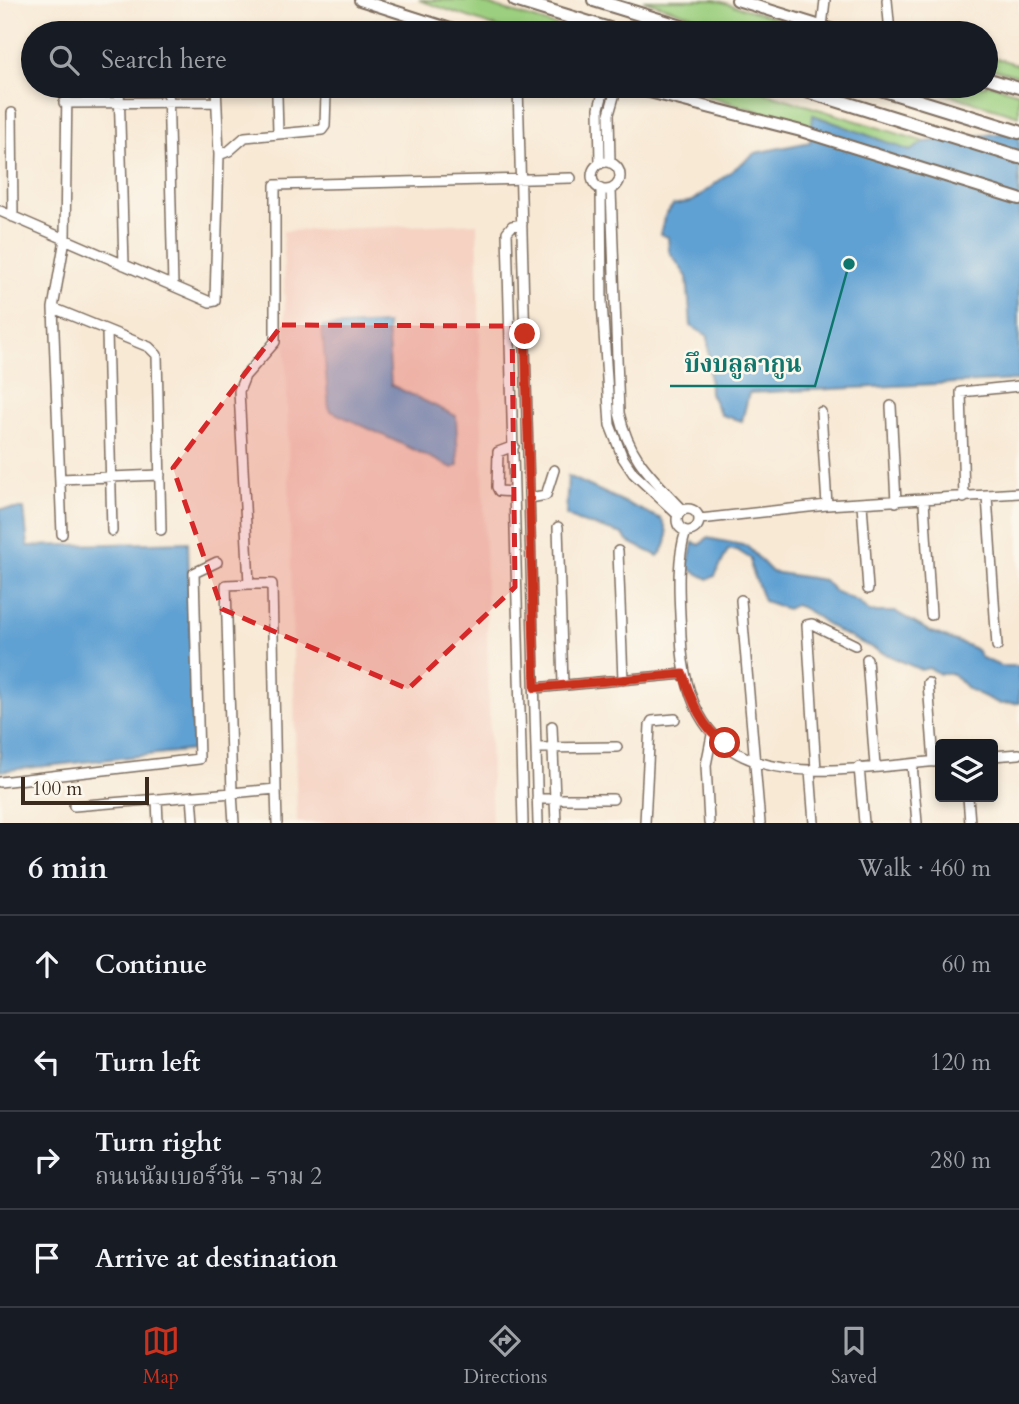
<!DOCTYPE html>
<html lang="en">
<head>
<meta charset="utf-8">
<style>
	:root { --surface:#171b24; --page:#242831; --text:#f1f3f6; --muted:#9ea1a6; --line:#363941; --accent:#c8321e }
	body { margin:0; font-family:Cardo,"Noto Serif Thai",serif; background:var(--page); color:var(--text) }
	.controls { position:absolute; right:21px; bottom:21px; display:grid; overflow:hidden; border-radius:7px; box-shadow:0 4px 10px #0003 }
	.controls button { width:63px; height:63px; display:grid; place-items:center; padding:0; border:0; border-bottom:2px solid var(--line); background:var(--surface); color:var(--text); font:35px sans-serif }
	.scale { position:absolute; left:21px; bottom:18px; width:128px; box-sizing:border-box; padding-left:7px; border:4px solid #3b2a1e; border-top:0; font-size:19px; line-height:24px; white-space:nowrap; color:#3b2a1e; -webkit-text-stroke:5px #fbf7ec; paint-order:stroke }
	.stop { position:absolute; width:21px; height:21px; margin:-16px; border:5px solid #c8321e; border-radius:50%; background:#fff }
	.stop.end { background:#c8321e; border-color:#fff; box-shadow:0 2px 7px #0008 }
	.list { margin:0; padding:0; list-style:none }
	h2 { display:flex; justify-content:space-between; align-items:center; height:91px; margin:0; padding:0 28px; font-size:30px }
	h2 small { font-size:23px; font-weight:400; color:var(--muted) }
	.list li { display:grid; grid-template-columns:46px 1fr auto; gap:21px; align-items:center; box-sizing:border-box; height:98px; padding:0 28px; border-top:2px solid var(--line) }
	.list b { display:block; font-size:26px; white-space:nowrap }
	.list p { margin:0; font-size:23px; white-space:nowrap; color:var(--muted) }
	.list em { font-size:23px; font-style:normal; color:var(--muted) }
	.icon { flex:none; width:38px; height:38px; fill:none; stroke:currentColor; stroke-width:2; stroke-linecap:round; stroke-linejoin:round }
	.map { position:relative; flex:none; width:1019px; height:823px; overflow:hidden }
	.search { position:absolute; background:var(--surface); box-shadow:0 4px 10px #0003; left:21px; right:21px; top:21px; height:77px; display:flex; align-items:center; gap:18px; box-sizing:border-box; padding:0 24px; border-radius:38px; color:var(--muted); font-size:26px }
	.sheet { height:483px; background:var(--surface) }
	nav { display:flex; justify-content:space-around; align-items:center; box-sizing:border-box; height:98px; border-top:2px solid var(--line); background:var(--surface); font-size:19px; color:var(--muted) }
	nav a { display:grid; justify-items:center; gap:4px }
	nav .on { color:var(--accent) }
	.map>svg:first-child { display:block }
	.built { fill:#f5d2c2 }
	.green { fill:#9ccf7f; stroke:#6c7c4e; stroke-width:2 }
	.water { fill:#61a1d3; stroke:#4e6678; stroke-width:2 }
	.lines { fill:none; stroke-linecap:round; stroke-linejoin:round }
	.minor-casing { stroke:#7d6d5e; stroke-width:12 }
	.major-casing { stroke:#7d6d5e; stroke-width:14 }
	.highway-casing { stroke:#7d6d5e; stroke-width:16 }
	.minor { stroke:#fff; stroke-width:9 }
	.major { stroke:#fff; stroke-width:10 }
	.highway { stroke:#fff; stroke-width:12 }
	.route { stroke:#c8321e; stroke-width:9 }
	.marked { fill:#d62828; fill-opacity:0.2; stroke:#d62828; stroke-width:5; stroke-dasharray:14 9; stroke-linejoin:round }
	.leader { fill:none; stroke:#0f766e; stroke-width:2.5 }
	.callout-dot { fill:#0f766e; stroke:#fbf7ec; stroke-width:2.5 }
	.callout-label { font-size:24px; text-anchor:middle; font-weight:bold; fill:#0f766e; stroke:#fbf7ec; stroke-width:5; stroke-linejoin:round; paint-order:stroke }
</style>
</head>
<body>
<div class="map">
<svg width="1019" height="823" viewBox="0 0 1019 823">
	<rect width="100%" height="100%" fill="#fbf7ec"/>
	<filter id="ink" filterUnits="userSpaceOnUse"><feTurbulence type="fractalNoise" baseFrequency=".0143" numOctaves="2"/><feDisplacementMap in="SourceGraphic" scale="14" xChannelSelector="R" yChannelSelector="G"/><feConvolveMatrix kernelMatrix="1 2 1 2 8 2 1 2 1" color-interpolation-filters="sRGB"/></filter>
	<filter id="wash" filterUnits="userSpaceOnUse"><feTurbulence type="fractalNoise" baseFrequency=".00686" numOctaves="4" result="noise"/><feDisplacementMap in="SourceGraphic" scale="28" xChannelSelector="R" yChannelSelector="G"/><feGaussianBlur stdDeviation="1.57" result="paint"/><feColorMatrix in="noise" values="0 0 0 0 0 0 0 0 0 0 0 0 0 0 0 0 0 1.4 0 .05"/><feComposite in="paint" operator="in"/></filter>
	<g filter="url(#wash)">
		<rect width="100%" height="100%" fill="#f8e9d5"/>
		<!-- built -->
		<path class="built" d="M477 223 492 823H297L283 231Z"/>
		<!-- green -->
		<path class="green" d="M419 0H473L580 33H514Z
			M643 0H715L827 33H746Z
			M986 55 1019 65V76L986 67Z
			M986 83 1019 93V116L920 86H986Z
			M674 86H744L925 142 910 151 814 115 812 127Z"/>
		<!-- water -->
		<path class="water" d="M813 115 910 151 925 142 1019 131V380L749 393 742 421 721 415 710 393 708 336 691 326 687 277 669 251 668 237 660 234 665 216 673 205 693 201 755 153 810 142Z
			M387 324 391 385 456 416 458 465 453 468 329 410 322 327Z
			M568 476 661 519C670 531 669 545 658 556L627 541 623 534 578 521 566 515Z
			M0 509H24L28 546 188 542 193 750 0 771Z
			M707 538 747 546 772 572 824 580 834 591 859 602 869 612H896L929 631 969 646 978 651 980 657 1000 666H1019V703L1000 704 968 689 953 674H940L929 668 921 670C894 658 868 646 841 633 825 625 813 610 795 605L787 609 764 601 751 567V559L737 550H728L715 576 708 579 687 568 693 542 700 545Z"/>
	</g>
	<g filter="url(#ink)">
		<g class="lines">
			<!-- minor casing -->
			<g class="minor-casing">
				<path id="minor" d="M887 0 890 33
					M822 27 825 0
					M119 86 124 265
					M168 86 173 286
					M518 86 538 823
					M277 96 278 133
					M64 103 216 102
					M12 113 13 217
					M219 155 229 151 245 137 322 130 325 126 326 93
					M592 176a14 14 0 1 1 28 0a14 14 0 1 1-28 0Z
					M610 163 609 114 617 86
					M600 164 599 108 605 86
					M601 189 602 302 610 425 623 458 633 473 678 515
					M611 190 619 413C630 460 652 477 683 510
					M0 211 210 302 215 301 219 155 216 86
					M522 224 512 226 507 232 523 823
					M53 308 149 347 157 355 161 530
					M107 332 112 531
					M891 406 896 502
					M821 412 827 505
					M514 446 498 452 497 487 499 491 514 492
					M60 479 160 475
					M987 496 997 646
					M530 498 546 495 554 470
					M964 498 961 392 1019 386
					M924 501 931 615
					M862 504 868 589
					M677 520a11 11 0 1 1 22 0a11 11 0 1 1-22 0Z
					M700 519 827 505 1019 493
					M558 527 563 685
					M686 531C675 564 680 604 681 637 688 803 822 771 940 761
					M62 534 53 308 65 239 67 86
					M618 551 623 680
					M249 584 239 391 245 376 275 342V185L571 178
					M249 584H272L276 789 232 793 226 585Z
					M741 600 760 823
					M867 659 875 766
					M928 683 934 762
					M535 688 683 674
					M552 726 555 799H613
					M536 748 617 747
					M993 756 1019 754
					M912 764 917 823
					M859 767 864 823
					M810 770 814 823
					M816 770 807 625 812 624 855 645
					M0 782 199 759 194 573 217 562
					M276 789 277 823
					M192 796 194 823
					M968 797 970 823
					M157 799 158 823
					M537 799H555L556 823
					M74 806 232 793 234 823
					M645 823 650 725 652 721 675 719
					M709 823 706 765 712 735"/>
			</g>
			<!-- major casing -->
			<g class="major-casing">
				<path id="major" d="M360 0 463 33
					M737 0 843 33
					M986 78 1019 88
					M626 86 801 131 1019 199"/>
			</g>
			<!-- highway casing -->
			<g class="highway-casing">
				<path id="highway" d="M515 0 622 33
					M594 0 701 33
					M791 86 1019 157
					M871 86 1019 132"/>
			</g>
			<!-- minor -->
			<use href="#minor" class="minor"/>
			<!-- major -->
			<use href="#major" class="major"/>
			<!-- highway -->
			<use href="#highway" class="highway"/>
		</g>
	</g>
	<g class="lines" filter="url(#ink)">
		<!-- route -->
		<path class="route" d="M525 334 535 688 683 674C691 699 702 729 725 743"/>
	</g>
	<!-- marked area -->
	<path class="marked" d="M282 325 512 326 515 587 408 689 222 609 173 468Z"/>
	<!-- callouts -->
	<path class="leader" d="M849 264L815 386H670"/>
	<circle class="callout-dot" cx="849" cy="264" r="7"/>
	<g class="callout-label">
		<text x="743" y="372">บึงบลูลากูน</text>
	</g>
</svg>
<div class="controls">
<button><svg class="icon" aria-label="layers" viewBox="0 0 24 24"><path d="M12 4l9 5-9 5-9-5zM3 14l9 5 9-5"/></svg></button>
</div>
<div class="scale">100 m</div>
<div class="stop" style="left:725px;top:743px"></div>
<div class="stop end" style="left:525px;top:334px"></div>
<div class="search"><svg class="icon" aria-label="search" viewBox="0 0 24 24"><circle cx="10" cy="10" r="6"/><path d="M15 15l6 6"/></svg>Search here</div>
</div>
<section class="sheet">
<h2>6 min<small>Walk · 460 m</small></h2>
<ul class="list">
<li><svg class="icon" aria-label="ahead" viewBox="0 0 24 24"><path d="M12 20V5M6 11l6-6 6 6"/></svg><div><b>Continue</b></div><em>60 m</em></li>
<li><svg class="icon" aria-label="left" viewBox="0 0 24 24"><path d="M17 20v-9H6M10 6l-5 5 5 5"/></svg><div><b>Turn left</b></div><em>120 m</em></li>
<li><svg class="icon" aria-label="right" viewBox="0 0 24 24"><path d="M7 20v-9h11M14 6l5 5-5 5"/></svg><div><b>Turn right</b><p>ถนนนัมเบอร์วัน - ราม 2</p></div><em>280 m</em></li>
<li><svg class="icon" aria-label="arrive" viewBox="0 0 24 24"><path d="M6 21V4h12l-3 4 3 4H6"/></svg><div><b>Arrive at destination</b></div></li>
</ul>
</section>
<nav>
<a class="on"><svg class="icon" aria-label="map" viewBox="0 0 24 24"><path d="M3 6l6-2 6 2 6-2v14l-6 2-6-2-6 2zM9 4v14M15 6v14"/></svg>Map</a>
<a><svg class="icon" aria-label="directions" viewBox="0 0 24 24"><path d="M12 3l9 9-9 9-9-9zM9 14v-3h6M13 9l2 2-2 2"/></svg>Directions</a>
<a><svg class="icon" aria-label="saved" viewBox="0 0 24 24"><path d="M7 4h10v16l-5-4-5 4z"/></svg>Saved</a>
</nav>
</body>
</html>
